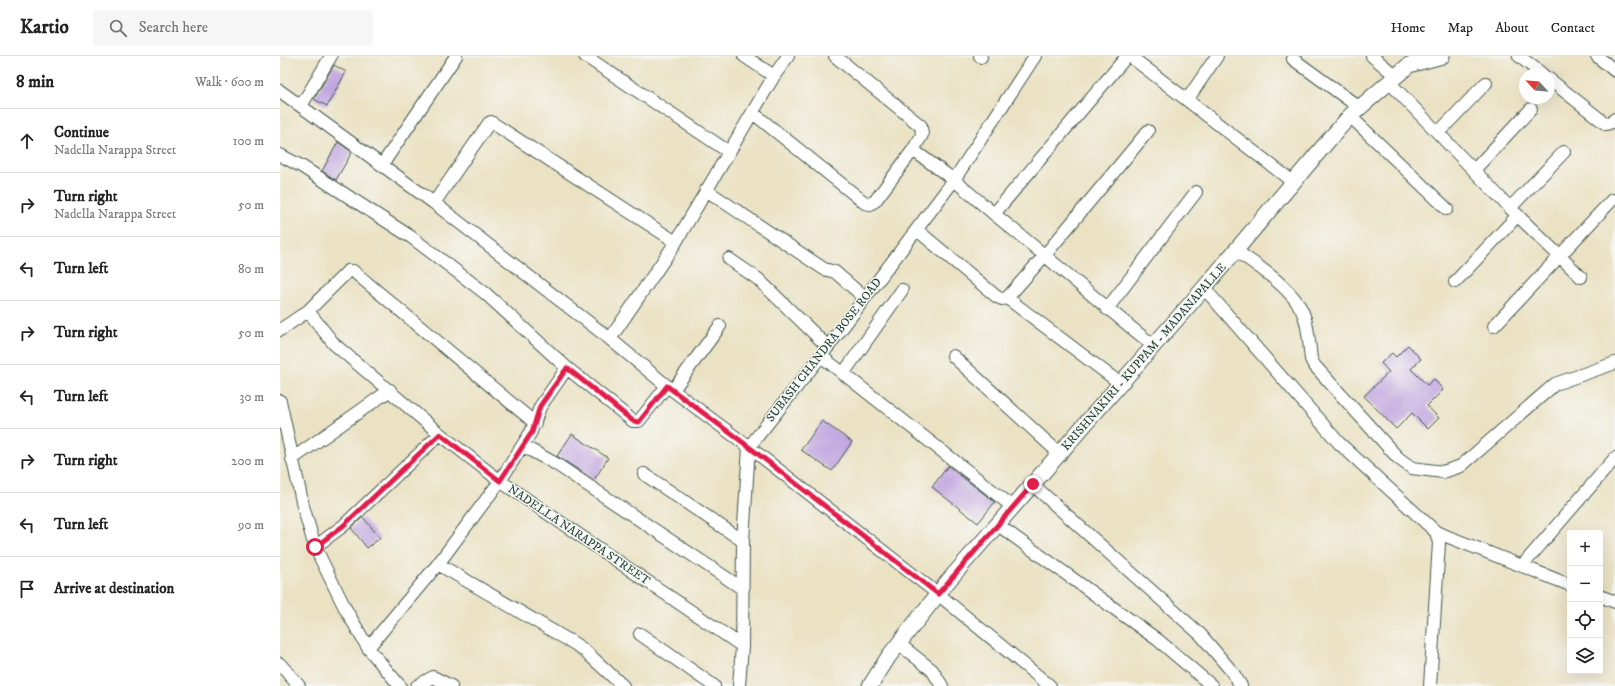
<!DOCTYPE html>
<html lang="en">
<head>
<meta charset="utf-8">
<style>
	:root { --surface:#fff; --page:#f6f6f6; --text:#222; --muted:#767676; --line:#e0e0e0 }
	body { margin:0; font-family:"IM FELL DW Pica",serif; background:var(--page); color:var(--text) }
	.controls { position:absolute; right:12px; bottom:12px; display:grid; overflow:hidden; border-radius:4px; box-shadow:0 4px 16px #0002 }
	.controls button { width:36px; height:36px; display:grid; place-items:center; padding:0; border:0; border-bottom:1px solid var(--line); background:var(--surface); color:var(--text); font:20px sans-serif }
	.compass { position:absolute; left:1239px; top:12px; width:36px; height:36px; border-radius:50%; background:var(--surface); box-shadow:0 4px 16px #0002; rotate:296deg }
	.stop { position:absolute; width:12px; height:12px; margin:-9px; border:3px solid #e11d48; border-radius:50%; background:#fff }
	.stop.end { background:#e11d48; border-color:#fff; box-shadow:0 1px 4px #0008 }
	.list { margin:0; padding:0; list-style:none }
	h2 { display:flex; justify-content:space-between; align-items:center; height:52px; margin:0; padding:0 16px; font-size:17px }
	h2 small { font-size:13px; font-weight:400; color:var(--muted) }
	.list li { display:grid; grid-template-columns:26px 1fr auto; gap:12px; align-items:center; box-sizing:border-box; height:64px; padding:0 16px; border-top:1px solid var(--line) }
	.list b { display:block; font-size:15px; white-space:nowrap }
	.list p { margin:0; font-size:13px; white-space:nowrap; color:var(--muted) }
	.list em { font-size:13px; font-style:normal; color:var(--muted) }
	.icon { flex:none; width:22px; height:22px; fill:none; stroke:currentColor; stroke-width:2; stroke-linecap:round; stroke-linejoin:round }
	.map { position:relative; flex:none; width:1335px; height:630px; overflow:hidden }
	header { display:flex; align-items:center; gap:24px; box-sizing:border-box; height:56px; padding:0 20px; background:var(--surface); border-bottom:1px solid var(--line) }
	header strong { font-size:19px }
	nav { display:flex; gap:22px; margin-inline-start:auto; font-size:14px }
	.search { width:280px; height:36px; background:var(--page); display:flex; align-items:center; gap:10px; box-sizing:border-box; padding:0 14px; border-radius:4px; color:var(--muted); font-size:15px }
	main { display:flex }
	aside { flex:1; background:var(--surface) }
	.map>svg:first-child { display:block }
	.building { fill:#bda0de }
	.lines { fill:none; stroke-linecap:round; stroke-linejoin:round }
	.minor-casing { stroke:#3e564a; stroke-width:14 }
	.major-casing { stroke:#3e564a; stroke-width:17 }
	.minor { stroke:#fff; stroke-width:12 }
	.major { stroke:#fff; stroke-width:15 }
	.route { stroke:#e11d48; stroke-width:5 }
	.labels { text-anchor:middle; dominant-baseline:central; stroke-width:3; stroke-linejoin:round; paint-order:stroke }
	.street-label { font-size:12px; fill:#1f3d34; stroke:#f6f6f2 }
</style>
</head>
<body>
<header>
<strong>Kartio</strong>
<div class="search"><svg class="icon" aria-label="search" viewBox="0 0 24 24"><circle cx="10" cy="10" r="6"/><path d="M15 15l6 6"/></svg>Search here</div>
<nav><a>Home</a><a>Map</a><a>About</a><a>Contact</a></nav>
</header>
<main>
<aside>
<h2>8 min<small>Walk · 600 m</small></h2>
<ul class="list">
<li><svg class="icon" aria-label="ahead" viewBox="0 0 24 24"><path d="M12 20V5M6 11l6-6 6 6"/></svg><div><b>Continue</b><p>Nadella Narappa Street</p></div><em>100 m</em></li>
<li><svg class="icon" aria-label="right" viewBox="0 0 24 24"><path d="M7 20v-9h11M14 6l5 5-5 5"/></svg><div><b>Turn right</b><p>Nadella Narappa Street</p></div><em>50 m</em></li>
<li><svg class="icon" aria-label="left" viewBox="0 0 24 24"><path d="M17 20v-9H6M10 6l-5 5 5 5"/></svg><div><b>Turn left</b></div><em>80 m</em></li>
<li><svg class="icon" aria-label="right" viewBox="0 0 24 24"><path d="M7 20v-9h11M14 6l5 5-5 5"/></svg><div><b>Turn right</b></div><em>50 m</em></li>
<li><svg class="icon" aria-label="left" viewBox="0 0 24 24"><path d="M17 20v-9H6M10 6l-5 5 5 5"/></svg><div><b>Turn left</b></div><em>30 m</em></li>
<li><svg class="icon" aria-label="right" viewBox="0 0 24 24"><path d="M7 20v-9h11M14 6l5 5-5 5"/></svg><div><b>Turn right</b></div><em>200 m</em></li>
<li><svg class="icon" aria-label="left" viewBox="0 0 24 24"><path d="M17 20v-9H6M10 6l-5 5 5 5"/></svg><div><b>Turn left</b></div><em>90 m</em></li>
<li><svg class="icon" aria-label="arrive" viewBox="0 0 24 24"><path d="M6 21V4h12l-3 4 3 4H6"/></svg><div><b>Arrive at destination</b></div></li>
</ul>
</aside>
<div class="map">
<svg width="1335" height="630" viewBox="0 0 1335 630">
	<rect width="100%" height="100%" fill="#f6f6f2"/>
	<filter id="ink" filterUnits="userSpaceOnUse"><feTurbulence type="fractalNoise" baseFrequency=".025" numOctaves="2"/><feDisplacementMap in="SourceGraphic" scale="8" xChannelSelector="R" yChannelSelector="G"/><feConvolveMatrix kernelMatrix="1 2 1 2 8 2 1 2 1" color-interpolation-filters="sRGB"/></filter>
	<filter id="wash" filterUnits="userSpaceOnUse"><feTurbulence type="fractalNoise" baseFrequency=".012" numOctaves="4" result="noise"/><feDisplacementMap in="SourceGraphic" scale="16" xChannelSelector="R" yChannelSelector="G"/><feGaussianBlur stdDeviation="0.9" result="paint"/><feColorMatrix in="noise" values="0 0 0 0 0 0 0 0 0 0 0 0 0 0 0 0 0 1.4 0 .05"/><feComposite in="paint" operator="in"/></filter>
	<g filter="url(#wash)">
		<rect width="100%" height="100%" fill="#ebe2c4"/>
		<g id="blocks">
			<!-- building -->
			<path class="building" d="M54 9 66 16 47 50 34 43Z
				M58 86 72 96 56 124 42 115Z
				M1128 289 1141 303 1131 313 1147 329 1154 323 1163 334 1147 350 1159 362 1148 373 1132 357 1116 373 1084 340 1109 316 1101 307 1112 297 1116 301Z
				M542 365 572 386 552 415 521 394Z
				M292 378 328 402 314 424 277 400Z
				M668 410 715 446 698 467 652 431Z
				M83 461 100 482 87 492 71 472Z"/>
		</g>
	</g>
	<g filter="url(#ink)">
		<use href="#blocks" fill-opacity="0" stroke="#3e564a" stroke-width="1"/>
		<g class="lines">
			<!-- minor casing -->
			<g class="minor-casing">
				<path id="minor" d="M305 0 449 96
					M464 0 494 20
					M555 0 641 70 642 79 633 94 674 124 714 158
					M700 0 701 1
					M847 0 714 158C768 201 820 247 874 290
					M850 0 1013 126
					M1092 0 1117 21
					M1239 0 1262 18
					M1317 0 1335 15
					M1013 3 1080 52
					M1269 23 1326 68 1332 66 1335 63
					M1110 27 1230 152 1301 221
					M0 35 154 147 330 283 387 330 469 391 658 538 770 630
					M907 44 937 0
					M21 50 51 0
					M473 57 585 147 590 148 595 145 633 94
					M1070 60 1167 153
					M1158 77 1206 27
					M0 99 21 110 131 181 205 237 287 312 353 365H359L387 330
					M102 109 176 0
					M1194 114 1251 53
					M426 134 544 213 555 216 585 242
					M154 147 209 67 211 66 396 186
					M1230 152 1284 96
					M637 174 717 241 722 243 727 242 765 199 868 75
					M956 195C976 208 1014 234 1023 257 1029 271 1029 288 1031 303L1034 309 1118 402 1132 412 1163 416 1181 410 1275 328 1335 307
					M449 203 478 223 548 291
					M1175 226 1238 159
					M924 232 1059 387 1156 476 1159 487 1150 630
					M727 242 841 328
					M827 253 916 136
					M28 255 68 215H73L255 367
					M1214 270 1332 144
					M0 274 28 255 54 288 160 378
					M330 283 396 186 494 20 508 0
					M541 300 733 451
					M673 300 780 398
					M563 318 622 234
					M393 334 440 270
					M0 345 23 450 35 491 65 552 88 592 120 630
					M243 390 276 408 463 533
					M12 403 110 334
					M364 418 463 485
					M753 429 921 579 953 617 961 630
					M718 469 878 584 932 630
					M1156 476 1290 529
					M35 491 63 470 160 378 220 425 462 590
					M158 508 295 588 305 595 343 630
					M1242 510 1335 402
					M1320 540 1335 546
					M360 578 434 630
					M619 588 652 614 662 630
					M88 592 158 508 220 425 251 376 260 351 287 312
					M0 608 19 630
					M137 630 153 621 171 630
					M459 630 462 590 463 485 469 391 541 300 674 124 755 0"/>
			</g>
			<!-- major casing -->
			<g class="major-casing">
				<path id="major" d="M590 630 609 600 669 524 924 232 1048 85 1070 60 1129 9 1162 0"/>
			</g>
			<!-- minor -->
			<use href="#minor" class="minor"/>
			<!-- major -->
			<use href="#major" class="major"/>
		</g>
	</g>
	<g class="lines" filter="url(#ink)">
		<!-- route -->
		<path class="route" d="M35 491 63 470 160 378 220 425 252 376 260 350 287 312 353 365 359 366 387 330 469 391 658 538 753 428"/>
	</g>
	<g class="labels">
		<!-- street labels -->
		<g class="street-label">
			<text transform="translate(544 294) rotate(-52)">SUBASH CHANDRA BOSE ROAD</text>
			<text transform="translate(864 301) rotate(-49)">KRISHNAKIRI - KUPPAM - MADANAPALLE</text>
			<text transform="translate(299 479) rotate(34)">NADELLA NARAPPA STREET</text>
		</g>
	</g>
</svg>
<div class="controls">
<button>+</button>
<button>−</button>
<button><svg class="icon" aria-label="locate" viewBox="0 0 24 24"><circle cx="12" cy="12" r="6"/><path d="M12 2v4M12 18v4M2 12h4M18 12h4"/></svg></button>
<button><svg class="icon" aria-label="layers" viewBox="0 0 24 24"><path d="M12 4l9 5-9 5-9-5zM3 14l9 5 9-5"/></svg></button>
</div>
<svg class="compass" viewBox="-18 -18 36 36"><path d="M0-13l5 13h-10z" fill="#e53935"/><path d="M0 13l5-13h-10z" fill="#767676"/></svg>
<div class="stop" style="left:35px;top:491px"></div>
<div class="stop end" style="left:753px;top:428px"></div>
</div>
</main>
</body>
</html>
